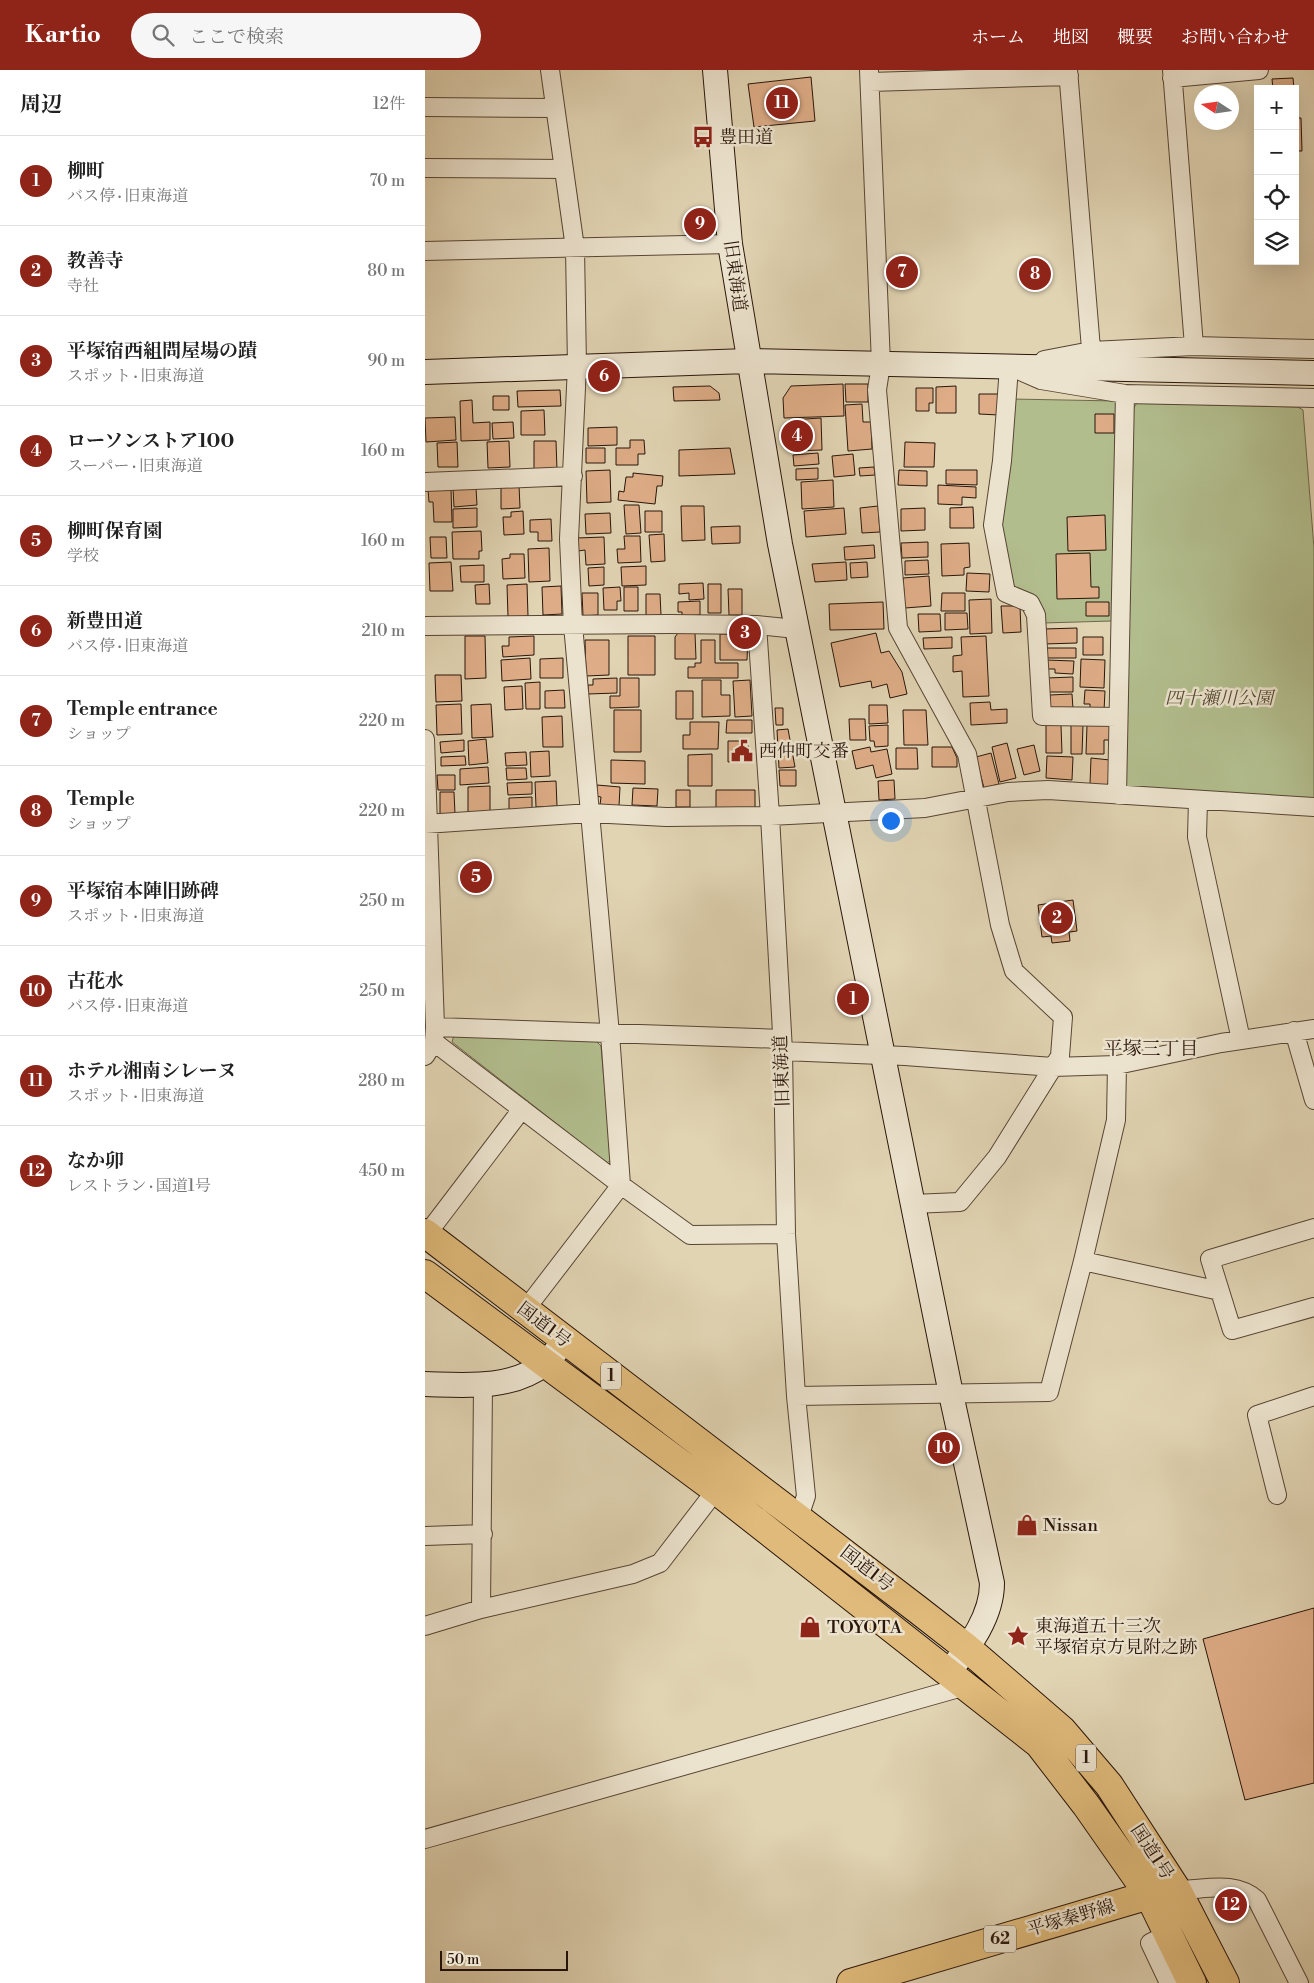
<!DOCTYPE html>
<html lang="ja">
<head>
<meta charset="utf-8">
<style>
	:root { --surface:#fff; --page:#f6f6f6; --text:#222; --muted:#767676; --line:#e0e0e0; --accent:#8f2418 }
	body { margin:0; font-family:"Libre Bodoni","Noto Serif JP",serif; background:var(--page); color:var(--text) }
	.controls { position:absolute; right:15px; top:15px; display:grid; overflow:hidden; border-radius:0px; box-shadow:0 5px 20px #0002 }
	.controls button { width:45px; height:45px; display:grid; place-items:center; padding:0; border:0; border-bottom:1px solid var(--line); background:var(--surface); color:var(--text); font:25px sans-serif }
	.compass { position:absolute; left:769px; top:15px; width:45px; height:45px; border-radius:50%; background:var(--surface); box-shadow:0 5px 20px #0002; rotate:282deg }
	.scale { position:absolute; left:15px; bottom:12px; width:128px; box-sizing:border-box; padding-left:5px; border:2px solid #29150a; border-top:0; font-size:14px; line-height:18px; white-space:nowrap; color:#29150a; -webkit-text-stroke:4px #ece3ce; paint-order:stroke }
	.you { position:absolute; left:465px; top:750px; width:18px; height:18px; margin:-12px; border:4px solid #fff; border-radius:50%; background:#1a73e8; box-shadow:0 0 0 8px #1a73e833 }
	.badge { display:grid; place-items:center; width:32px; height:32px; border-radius:50%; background:var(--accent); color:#fff; font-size:16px; font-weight:700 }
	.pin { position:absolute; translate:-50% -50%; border:2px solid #fff; box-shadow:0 1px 5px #0006 }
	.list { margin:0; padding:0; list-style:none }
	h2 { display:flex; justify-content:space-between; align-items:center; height:65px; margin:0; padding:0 20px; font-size:21px }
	h2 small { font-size:16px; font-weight:400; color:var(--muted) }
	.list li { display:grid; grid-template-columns:32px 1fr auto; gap:15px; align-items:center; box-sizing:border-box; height:90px; padding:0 20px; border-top:1px solid var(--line) }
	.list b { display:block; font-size:19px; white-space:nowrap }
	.list p { margin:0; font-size:16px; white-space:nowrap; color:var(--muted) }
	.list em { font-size:16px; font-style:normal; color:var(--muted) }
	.icon { flex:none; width:28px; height:28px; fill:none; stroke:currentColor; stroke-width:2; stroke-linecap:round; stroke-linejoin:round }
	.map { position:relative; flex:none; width:889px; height:1913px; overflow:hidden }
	header { display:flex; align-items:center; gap:30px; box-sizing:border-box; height:70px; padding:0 25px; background:var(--accent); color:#fff }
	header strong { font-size:24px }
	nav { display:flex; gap:28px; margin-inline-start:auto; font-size:18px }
	.search { width:350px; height:45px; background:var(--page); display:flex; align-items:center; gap:12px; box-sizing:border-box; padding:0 18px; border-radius:28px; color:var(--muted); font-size:19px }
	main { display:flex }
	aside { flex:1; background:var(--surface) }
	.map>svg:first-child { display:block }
	.green { fill:#b2bd8d; stroke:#6e694c }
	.building { fill:#dead87; stroke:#29150a }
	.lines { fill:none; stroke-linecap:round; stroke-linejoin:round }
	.street-casing { stroke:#574534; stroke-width:20 }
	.secondary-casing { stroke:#29150a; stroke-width:26 }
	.primary-casing { stroke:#29150a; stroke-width:30 }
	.highway-casing { stroke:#29150a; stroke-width:30 }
	.street { stroke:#ece3ce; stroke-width:18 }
	.secondary { stroke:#ece3ce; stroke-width:24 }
	.primary { stroke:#e0ba7a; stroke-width:28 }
	.highway { stroke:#e0ba7a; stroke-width:28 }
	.labels { text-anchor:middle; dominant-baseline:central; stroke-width:5; stroke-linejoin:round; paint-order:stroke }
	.shield { fill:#ece3ce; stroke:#645345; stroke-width:1 }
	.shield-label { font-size:16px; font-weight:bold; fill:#29150a }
	.poi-label { font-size:18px; fill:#29150a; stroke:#ece3ce; text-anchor:start }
	.street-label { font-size:18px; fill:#29150a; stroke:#ece3ce }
	.park-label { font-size:18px; font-style:italic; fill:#524731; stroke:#ece3ce }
	.neighbourhood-label { font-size:19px; fill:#29150a; stroke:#ece3ce }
</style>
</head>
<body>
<header>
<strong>Kartio</strong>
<div class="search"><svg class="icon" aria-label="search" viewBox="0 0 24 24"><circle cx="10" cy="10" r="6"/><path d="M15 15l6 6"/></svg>ここで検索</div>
<nav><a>ホーム</a><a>地図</a><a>概要</a><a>お問い合わせ</a></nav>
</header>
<main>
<aside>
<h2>周辺<small>12件</small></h2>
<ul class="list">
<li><span class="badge">1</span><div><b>柳町</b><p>バス停 · 旧東海道</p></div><em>70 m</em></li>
<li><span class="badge">2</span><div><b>教善寺</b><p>寺社</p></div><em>80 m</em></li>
<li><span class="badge">3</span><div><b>平塚宿西組問屋場の蹟</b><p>スポット · 旧東海道</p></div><em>90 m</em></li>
<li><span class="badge">4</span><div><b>ローソンストア100</b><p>スーパー · 旧東海道</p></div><em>160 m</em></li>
<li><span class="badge">5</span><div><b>柳町保育園</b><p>学校</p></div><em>160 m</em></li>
<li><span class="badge">6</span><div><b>新豊田道</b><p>バス停 · 旧東海道</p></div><em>210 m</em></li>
<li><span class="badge">7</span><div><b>Temple entrance</b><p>ショップ</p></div><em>220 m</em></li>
<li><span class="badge">8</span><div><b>Temple</b><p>ショップ</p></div><em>220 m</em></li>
<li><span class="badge">9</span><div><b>平塚宿本陣旧跡碑</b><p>スポット · 旧東海道</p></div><em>250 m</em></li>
<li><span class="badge">10</span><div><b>古花水</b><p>バス停 · 旧東海道</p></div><em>250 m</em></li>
<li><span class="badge">11</span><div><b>ホテル湘南シレーヌ</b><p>スポット · 旧東海道</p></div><em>280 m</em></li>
<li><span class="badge">12</span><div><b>なか卯</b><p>レストラン · 国道1号</p></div><em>450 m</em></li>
</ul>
</aside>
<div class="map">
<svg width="889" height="1913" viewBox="0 0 889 1913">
	<rect width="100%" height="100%" fill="#e1d4b3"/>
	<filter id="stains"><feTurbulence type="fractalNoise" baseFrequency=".004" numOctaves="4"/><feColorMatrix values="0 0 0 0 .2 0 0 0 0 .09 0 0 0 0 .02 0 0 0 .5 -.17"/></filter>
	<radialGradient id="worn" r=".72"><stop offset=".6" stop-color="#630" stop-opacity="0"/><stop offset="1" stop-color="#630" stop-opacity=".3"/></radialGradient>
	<!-- green -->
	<path class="green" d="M586 329 692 331 687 551 618 553 619 540 610 528 586 519 572 460Z
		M712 333 873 337 878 340 889 478V730L703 717 698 714 706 342Z
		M29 965 169 969 176 976 186 1090 182 1093 27 972Z"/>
	<!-- building -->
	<path class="building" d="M386 7 390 51 329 57 323 14Z
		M868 8 869 19H848L847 9Z
		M870 48H876L877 81H870Z
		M418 314 419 346 359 348 358 328 366 316Z
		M420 314H443V332H421Z
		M285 316 294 323 295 330 249 331 248 317Z
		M531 316V343H511V317Z
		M491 318H508V333H504V341H491Z
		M135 320 136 336 93 337 92 321Z
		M554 324H574V345L554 344Z
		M68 326H84V340H68Z
		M47 330 48 353 65 352V370L36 371 35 331Z
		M437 334 438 352H446L447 379 423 381 420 335Z
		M119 340 120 365H96V341Z
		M670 344H689V363H670Z
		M30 347 31 370 1 372 0 348Z
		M396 348 397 380 365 381 364 350Z
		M88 352 89 368 68 369 67 353Z
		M192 357V375L163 376V358Z
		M205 370H219L220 384H213V395H191V378H205Z
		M84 371 85 397 63 398 62 372Z
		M109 371H131L132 400 109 401Z
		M32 372 33 397H13L12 373Z
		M480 372 510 373 509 397H479Z
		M161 378H180V393H161Z
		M305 378 310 404 254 406V380Z
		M393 383 394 394 369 396 368 385Z
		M428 384 430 405 409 407 407 386Z
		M449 397 450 405 435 406 434 398Z
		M393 398V409L371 410V399Z
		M185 400 186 432 162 433 161 401Z
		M474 400 502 401V416L473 415Z
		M521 400H552V415L521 414Z
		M208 403 238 406 237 416H232L230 434 193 430 194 421 199 422 201 407H208Z
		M408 410 409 437 377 439 376 412Z
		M94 415 95 438 76 439V416Z
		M513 415 551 417V428L537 427V435L513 434Z
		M28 418H51L52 435 29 437Z
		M3 419H26L27 452H9L8 432H4Z
		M199 435H214L216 463 201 464Z
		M256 436H279L280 470 257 471Z
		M453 436 455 462 437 463 435 438Z
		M548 437 549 458H525V438Z
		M52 438V457L28 458V439Z
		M419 438 421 464 381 467 379 441Z
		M500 438V460L476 461V439Z
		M98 441 99 464 79 465 78 447H86V442Z
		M220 441H237V462H220Z
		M185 443 186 463 161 464 160 444Z
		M680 445 681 480 643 481 642 447Z
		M126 449 127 471H113V462H105V450Z
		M315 456V473L287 474 286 457Z
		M56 461 57 481H54V489H28L27 462Z
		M239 464 240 491 226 492 224 465Z
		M199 466H215L216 492 193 493 192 479H200Z
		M5 467H21L22 488H6Z
		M179 467 180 494 161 495 160 480 153 481 152 468Z
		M503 472V487L477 488 476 473Z
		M544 473 545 497 539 498V505L517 506 516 474Z
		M449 475 450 488 420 490 419 477Z
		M124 478 125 511 104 512 103 479Z
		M665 483 666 517H674V528L632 529 631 484Z
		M85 484H99L100 508 78 509 77 489 85 488Z
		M503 490 504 504 480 505V491Z
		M26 492 28 521H5L4 493Z
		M421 492 422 510 390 512 387 494Z
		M442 492 443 507 426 508 425 493Z
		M59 495V512H36L35 496Z
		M221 496V515L197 516 196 497Z
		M179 497V515L164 516 163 498Z
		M542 503 565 504 564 522 541 521Z
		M504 506 506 536 480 538 478 508Z
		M278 513 279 529 264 530V523L254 524V514Z
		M64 514 65 534H51L50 515Z
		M102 514 103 546 83 547 82 515Z
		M283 514H296V543H283Z
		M136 516 137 544 118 545 117 517Z
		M195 517 196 531H192V540H179L178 518Z
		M199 517H213V541H199Z
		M303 519H317V545H304Z
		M157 523H173V545L158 546Z
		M517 523H540V541H516Z
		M221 524H235L236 545 221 546Z
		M566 529 567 563 545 564 544 530Z
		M275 531V545L257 546V542H253V532Z
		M458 532 459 559 405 560 404 534Z
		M661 532H684V546H661Z
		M576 536H595L596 562 578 563Z
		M520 543H542L543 559 520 560Z
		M493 544H515L516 561 494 562Z
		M652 558V573L619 574V559Z
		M253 563H270L271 589H250V567Z
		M451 563 456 583 464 581 477 602 482 624 465 628 462 614 447 618 446 611 415 617 406 573Z
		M295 564H323L322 590H295Z
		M40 566H60L61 608 40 609Z
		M109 566V585L78 587 77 576H84V567Z
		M203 566H230V605H203Z
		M561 566 564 626 538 627 537 601 528 602V586L537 585 536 567Z
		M527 567V578L499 579 498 568Z
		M658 567H678V585H658Z
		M160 570H184V605L161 606Z
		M276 570H290V593H313V608H263V597H270V593H276Z
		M620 578H651V588H620Z
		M105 588 106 609 77 611 76 590Z
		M138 588V608H115V589Z
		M656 589 680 590 679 618 655 617Z
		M621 590 649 591 648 604 630 603V599H621Z
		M10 605H36L37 631 11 632Z
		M648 607V622H623L622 608Z
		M192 608V623L163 624V615H168V609Z
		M195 608H214V637L185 638V626H195Z
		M277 610H296V625H305V646L277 647Z
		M325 610 327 646 310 647 308 611Z
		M115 612V639H101L100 613Z
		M97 616 98 639 80 640 79 617Z
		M139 620 140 638H120V621Z
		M660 620 680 621 679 641H665V634H659Z
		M251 621H268V649H251Z
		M647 624 648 639 625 640V625Z
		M565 632 566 640 582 639V653L546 655 545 633Z
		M36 634 37 664 12 665 11 635Z
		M66 634 68 667 47 668 46 635Z
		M444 635H462L463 653 444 654Z
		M350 638H358V655H351Z
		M189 640H216V682H189Z
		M478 640H501L503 675H479Z
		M137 646 138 677H118L117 647Z
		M424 649H440L441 670H425Z
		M302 650H327V663H301Z
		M265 652H294L293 679H258V665H265Z
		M463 655V676L450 677 449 671H445L444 656Z
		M621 655H636L637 683H621Z
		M646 655H658L657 684H646Z
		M662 655H685V670H679V684H661Z
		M363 659 370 697 354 698 352 660Z
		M61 669 63 693 44 695 43 671Z
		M39 670V681L16 683 15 672Z
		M303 671H323L324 691 303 692Z
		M582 673 591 708 575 712 567 677Z
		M609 675 615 701 599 705 592 679Z
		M445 677 446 682 462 679 467 704 451 708 448 695 431 699 427 681Z
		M507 677H527L532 688V697H507Z
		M471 678H492L493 699H471Z
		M124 681 125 706 106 707 105 682Z
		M101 682 102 695 81 696 80 683Z
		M566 683 574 714 559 718 551 687Z
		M287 684V716H263V685Z
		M40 686 41 695 16 696V687Z
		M622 686 648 687 647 710 621 708Z
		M666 688 685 690 683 715 665 714Z
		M186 690 220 691V714L186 713Z
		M63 697 64 713 35 715V699Z
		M81 698H101L102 709 82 710Z
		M354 700H371V716H355Z
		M12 705H30V720H13Z
		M469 710 470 729 454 730 453 711Z
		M131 711 132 736 111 737 110 712Z
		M107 712V724L83 725 82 713Z
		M172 715 195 717 194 736 175 735 176 727 171 726Z
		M65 716V744H43V717Z
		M208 718 233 719 232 736 207 735Z
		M251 720H265V737H251Z
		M291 720H330V740H291Z
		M15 722H29L30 744 15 745Z
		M107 727V739L84 740V728Z
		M648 830 652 861 644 862 645 871 627 873 626 866 617 867 613 835Z
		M889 1538V1713L820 1730 778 1569Z"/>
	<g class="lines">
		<!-- street casing -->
		<g class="street-casing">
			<path id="street" d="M444 0 456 294 452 320 473 558 542 684 575 855 589 901 638 947 635 986 572 1087 535 1132 487 1134
				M643 0 667 291
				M747 0 769 276
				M747 8 834 0
				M445 12 644 6
				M0 37 130 38
				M0 98 138 99
				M0 181 305 174
				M619 290 666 281 769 276 889 279
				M584 297 577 391 568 455 581 523 605 533 611 545 617 646 693 647
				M593 300 616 310 700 324 889 328
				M0 412 148 406
				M332 555 345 746 358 981 361 1164 371 1326 381 1426 374 1447
				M0 556 245 554 332 555 371 559
				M0 669 10 957 9 972 0 986
				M692 725 700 324
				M773 730 772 767 816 970
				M0 754 165 743 241 747 345 746 500 738 583 722 623 720 889 737
				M10 957 357 969
				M869 961 889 1030
				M9 972 196 1115 265 1165 361 1164
				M358 981 480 986 628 997 692 995 796 973 889 959
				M889 1158 785 1189 807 1260 889 1237
				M2 1164 97 1039
				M658 1191 795 1221
				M100 1240 196 1115 185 964 148 555 144 469 152 296 150 178 125 0
				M371 1326 624 1322 658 1191 691 1050 692 995
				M852 1425 832 1345 889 1326
				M0 1466 58 1464
				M56 1539 58 1315
				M0 1556 56 1539 208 1504 235 1493 291 1420
				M0 1769 541 1616
				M752 1820C780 1820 809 1810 832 1830L874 1913
				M743 1864 725 1873 744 1913"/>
		</g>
		<!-- secondary casing -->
		<g class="secondary-casing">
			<path id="secondary" d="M290 0 305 174 355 474 526 1324 567 1513C567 1547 544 1576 524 1602
				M0 302 323 291 889 303
				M0 1314C39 1315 86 1320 119 1294 127 1288 133 1278 139 1271"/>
		</g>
		<!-- primary casing -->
		<g class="primary-casing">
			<path id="primary" d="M426 1913 724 1825 746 1821"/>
		</g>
		<!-- highway casing -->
		<g class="highway-casing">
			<path id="highway" d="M0 1163 492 1539 542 1578 637 1660 684 1715 752 1820 800 1913
				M0 1204 291 1420 614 1674 661 1735 724 1825 767 1913"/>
		</g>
		<!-- street -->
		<use href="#street" class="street"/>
		<!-- secondary -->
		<use href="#secondary" class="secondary"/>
		<!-- primary -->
		<use href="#primary" class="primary"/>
		<!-- highway -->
		<use href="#highway" class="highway"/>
	</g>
	<!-- icons -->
	<defs>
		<g id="bus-bare" transform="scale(1.725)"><path d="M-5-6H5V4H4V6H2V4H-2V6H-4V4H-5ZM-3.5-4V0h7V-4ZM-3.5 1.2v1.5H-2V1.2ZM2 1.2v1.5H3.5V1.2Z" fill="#8f2418" stroke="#ece3ce" stroke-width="2.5" paint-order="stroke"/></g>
		<g id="civic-bare" transform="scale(1.725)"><path d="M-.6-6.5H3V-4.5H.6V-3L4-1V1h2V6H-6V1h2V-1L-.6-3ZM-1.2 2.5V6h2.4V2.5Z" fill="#8f2418" stroke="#ece3ce" stroke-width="2.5" paint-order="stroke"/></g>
		<g id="shop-bare" transform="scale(1.725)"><path d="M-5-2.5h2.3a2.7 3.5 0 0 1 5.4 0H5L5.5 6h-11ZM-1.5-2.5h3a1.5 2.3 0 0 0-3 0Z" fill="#8f2418" stroke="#ece3ce" stroke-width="2.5" paint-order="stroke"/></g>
		<g id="sight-bare" transform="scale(1.725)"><path d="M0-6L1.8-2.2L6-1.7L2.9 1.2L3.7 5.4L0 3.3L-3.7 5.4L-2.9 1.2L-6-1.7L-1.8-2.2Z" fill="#8f2418" stroke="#ece3ce" stroke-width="2.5" paint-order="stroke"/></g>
	</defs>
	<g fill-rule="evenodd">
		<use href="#bus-bare" x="278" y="67"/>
		<use href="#civic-bare" x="317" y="681"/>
		<use href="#shop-bare" x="602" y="1455"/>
		<use href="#shop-bare" x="385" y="1557"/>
		<use href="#sight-bare" x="593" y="1566"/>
	</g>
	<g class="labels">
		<!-- shield labels -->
		<g class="shield">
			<rect x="176" y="1292.5" width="20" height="27" rx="4"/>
			<rect x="651" y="1674.5" width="20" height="27" rx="4"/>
			<rect x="559" y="1855.5" width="32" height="27" rx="4"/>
		</g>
		<g class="shield-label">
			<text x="186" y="1306">1</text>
			<text x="661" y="1688">1</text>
			<text x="575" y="1869">62</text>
		</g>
		<!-- poi labels -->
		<g class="poi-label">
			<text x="294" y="67">豊田道</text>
			<text x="334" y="681">西仲町交番</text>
			<text x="618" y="1455">Nissan</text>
			<text x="610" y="1556">東海道五十三次<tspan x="610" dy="21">平塚宿京方見附之跡</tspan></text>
			<text x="402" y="1557">TOYOTA</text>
		</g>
		<!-- street labels -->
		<g class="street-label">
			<text transform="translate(310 206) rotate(82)">旧東海道</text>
			<text transform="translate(357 1001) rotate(-92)">旧東海道</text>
			<text transform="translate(119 1255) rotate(37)">国道1号</text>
			<text transform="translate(442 1499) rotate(38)">国道1号</text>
			<text transform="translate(727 1782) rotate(57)">国道1号</text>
			<text transform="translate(646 1848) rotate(-16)">平塚秦野線</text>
		</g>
		<!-- park labels -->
		<g class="park-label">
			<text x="794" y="628">四十瀬川公園</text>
		</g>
		<!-- neighbourhood labels -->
		<g class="neighbourhood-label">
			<text x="726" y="979">平塚三丁目</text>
		</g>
	</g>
	<rect width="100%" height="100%" filter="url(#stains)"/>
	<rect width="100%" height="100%" fill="url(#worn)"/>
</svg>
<div class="controls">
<button>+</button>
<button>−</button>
<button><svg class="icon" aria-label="locate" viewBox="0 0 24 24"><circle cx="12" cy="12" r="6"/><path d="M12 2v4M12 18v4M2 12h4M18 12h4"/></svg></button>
<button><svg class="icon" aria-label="layers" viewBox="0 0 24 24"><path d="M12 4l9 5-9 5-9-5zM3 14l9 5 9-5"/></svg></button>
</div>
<svg class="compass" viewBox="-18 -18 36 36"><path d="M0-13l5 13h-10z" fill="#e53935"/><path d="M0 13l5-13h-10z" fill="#767676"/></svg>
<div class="scale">50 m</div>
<div class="you"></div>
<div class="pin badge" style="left:428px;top:929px">1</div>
<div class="pin badge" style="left:632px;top:848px">2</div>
<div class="pin badge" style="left:320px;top:563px">3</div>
<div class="pin badge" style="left:372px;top:366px">4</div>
<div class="pin badge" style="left:51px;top:807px">5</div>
<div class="pin badge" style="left:179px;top:306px">6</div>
<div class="pin badge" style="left:477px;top:202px">7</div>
<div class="pin badge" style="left:610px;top:204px">8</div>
<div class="pin badge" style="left:275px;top:154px">9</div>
<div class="pin badge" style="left:519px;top:1378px">10</div>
<div class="pin badge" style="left:357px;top:33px">11</div>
<div class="pin badge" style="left:806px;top:1835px">12</div>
</div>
</main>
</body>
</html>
